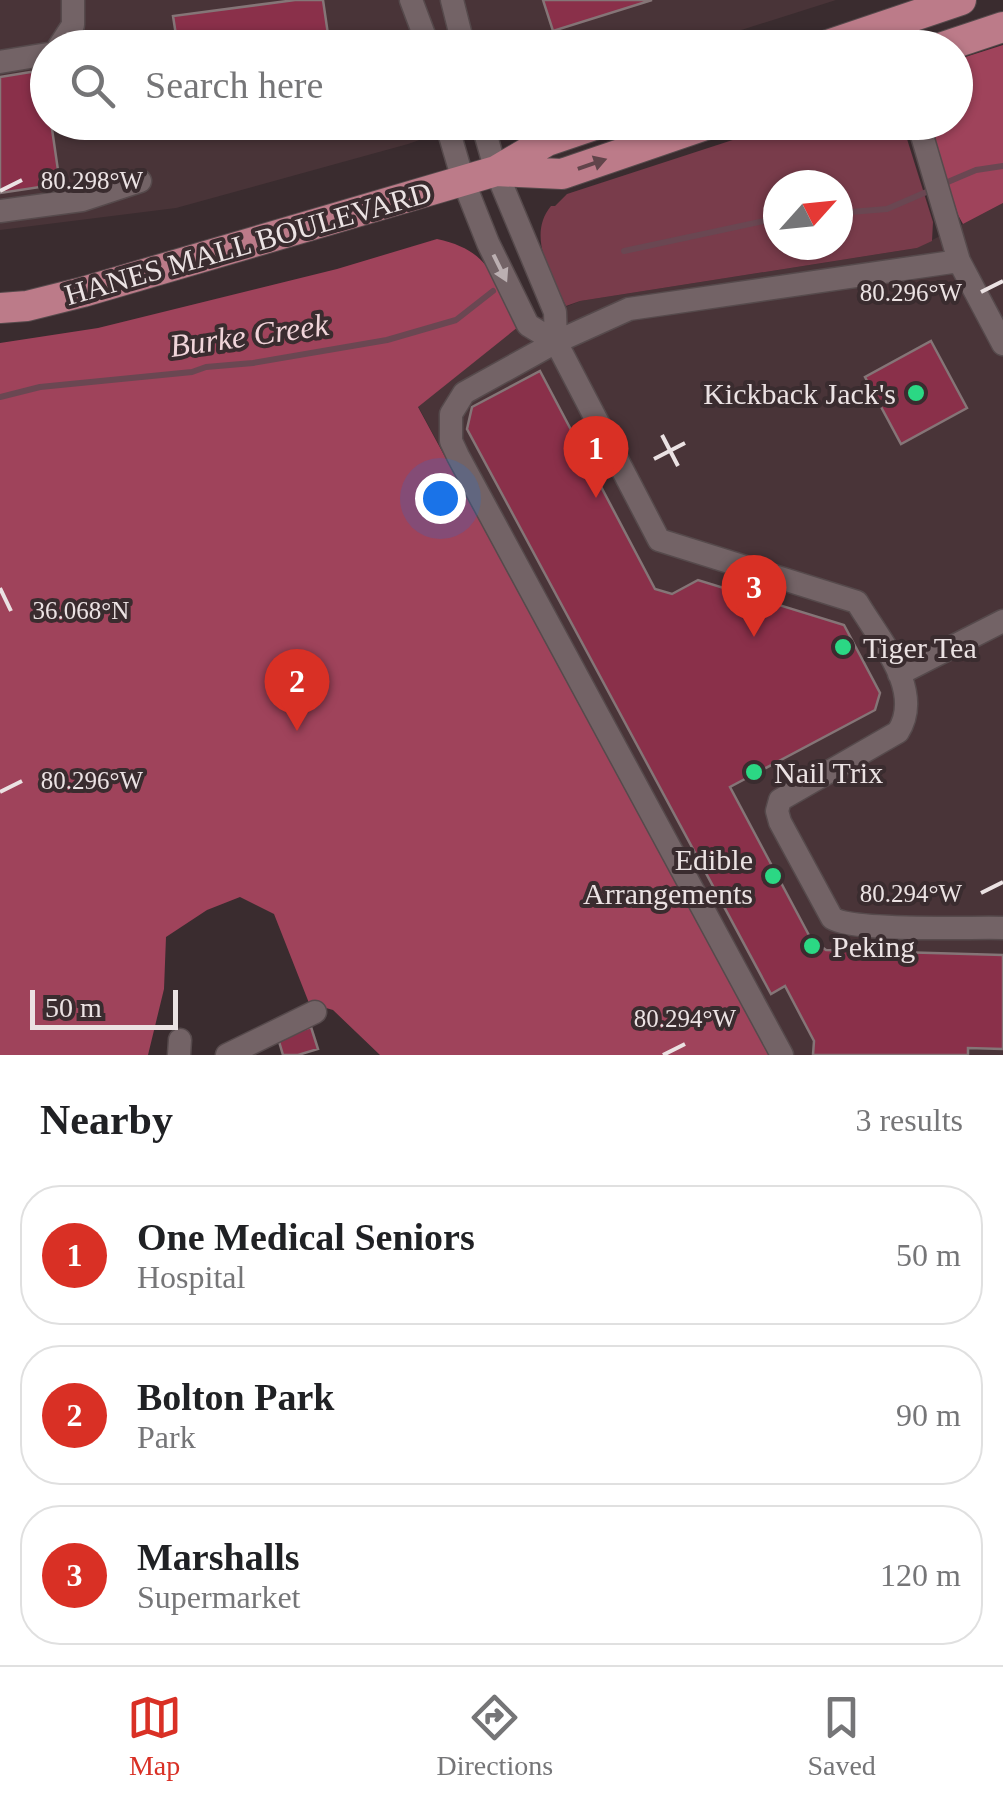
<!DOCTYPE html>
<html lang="en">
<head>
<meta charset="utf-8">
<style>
	:root { --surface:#fff; --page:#f2f2f2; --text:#202124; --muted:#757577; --line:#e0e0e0; --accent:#d93025 }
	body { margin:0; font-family:"Times New Roman",serif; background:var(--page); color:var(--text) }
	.compass { position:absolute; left:763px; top:170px; width:90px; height:90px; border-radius:50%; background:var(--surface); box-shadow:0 2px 8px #0004; rotate:63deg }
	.scale { position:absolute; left:30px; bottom:25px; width:148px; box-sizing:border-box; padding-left:10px; border:5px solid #ebe2e3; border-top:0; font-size:28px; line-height:35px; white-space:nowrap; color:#ebe2e3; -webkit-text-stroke:8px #3a2c2f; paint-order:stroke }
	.you { position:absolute; left:440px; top:498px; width:35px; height:35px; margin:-25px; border:8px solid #fff; border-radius:50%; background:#1a73e8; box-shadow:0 0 0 15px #1a73e833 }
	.badge { display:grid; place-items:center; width:65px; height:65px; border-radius:50%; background:var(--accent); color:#fff; font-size:32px; font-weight:700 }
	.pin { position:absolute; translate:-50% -82px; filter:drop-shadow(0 2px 5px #0008) }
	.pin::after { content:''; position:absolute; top:52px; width:35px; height:30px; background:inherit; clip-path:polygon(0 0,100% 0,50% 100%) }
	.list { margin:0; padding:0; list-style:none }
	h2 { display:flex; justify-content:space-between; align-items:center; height:130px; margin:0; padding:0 40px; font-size:42px }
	h2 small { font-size:32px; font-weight:400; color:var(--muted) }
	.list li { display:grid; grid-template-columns:65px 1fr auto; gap:30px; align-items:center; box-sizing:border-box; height:140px; margin:0 20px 20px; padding:0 20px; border:2px solid var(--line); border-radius:40px }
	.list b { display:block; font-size:38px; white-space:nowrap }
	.list p { margin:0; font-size:32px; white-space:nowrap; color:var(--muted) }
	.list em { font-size:32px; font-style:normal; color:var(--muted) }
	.icon { flex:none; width:55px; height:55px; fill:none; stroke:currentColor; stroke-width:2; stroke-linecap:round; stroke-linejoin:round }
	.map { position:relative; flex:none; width:1003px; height:1055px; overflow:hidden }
	.search { position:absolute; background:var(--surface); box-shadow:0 2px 8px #0004; left:30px; right:30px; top:30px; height:110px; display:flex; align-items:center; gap:25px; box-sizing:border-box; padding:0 35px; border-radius:55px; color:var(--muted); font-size:38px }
	.sheet { height:610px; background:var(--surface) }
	nav { display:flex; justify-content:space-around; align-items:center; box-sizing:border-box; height:140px; border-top:2px solid var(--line); background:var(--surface); font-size:28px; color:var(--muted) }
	nav a { display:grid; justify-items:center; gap:5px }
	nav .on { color:var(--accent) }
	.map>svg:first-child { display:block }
	.built { fill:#493438 }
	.green { fill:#793c4b; fill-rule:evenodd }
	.forest { fill:#9f435b }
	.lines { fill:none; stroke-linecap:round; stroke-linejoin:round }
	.stream { stroke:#6a4752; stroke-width:6 }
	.building { fill:#8a304a; stroke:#857577; stroke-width:2.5 }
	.minor-casing { stroke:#564a4c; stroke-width:25 }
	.major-casing { stroke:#564a4c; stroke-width:32 }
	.minor { stroke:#736366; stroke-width:22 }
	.major { stroke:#bc7b89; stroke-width:30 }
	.oneway { fill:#61444a }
	.oneway2 { fill:#bbafb1 }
	.ticks { fill:none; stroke:#ebe2e3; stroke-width:4 }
	.poi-dot { fill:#2bd884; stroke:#3a2c2f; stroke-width:4 }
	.labels { text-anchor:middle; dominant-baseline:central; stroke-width:8; stroke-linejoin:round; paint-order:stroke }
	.street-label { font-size:30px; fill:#ebe2e3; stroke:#3a2c2f }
	.poi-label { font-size:30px; fill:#ebe2e3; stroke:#3a2c2f; text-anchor:start }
	.water-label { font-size:32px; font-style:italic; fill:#f1d5da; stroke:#3a2c2f }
	.ticks-label { font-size:25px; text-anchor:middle; fill:#ebe2e3; stroke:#3a2c2f; stroke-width:8; stroke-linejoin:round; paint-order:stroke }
</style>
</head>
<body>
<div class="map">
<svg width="1003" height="1055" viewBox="0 0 1003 1055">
	<rect width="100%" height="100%" fill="#3a2c2f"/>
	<!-- built -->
	<path class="built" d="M0 0H836L688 47 48 48V122L467 123 408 144 176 208 0 230Z
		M1003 203V1055H769L418 406 518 327 580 301 917 248Z"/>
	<!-- green -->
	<path class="green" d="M788 122 902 123 933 222 932 241 917 248 580 301 566 306C552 277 526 236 551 206H555L567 194ZM778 185H838V245H778Z"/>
	<!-- forest -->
	<path class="forest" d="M1003 45V203L963 224 958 215 929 123 956 122V60Z
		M437 239C493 251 494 281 518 327L418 407 769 1055H380L333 1010 309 1003 274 914 240 897 207 910 166 937 164 989 148 1055H0V343L98 328 337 269Z"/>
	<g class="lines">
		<!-- stream -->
		<path class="stream" d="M943 184 976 170 1003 166
			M838 213 887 209 931 190
			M624 251 778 218
			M0 397 40 387 192 372 206 367 253 363 387 340 456 320 493 291"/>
	</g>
	<!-- building -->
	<path class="building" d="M295 0H323L330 48H178L173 16Z
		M543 0H652L553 31Z
		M43 70 48 122H51L60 184 0 193V77Z
		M931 341 967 408 901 444 865 377Z
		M540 371 655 589 672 594 698 580 844 625 880 693 875 710 730 787 811 939 826 950 1003 955V1049L968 1048V1055H813L814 1041 785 986 771 994 467 429 472 407Z
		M311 1027 318 1049 298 1055H283L278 1038Z"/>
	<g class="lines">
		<!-- minor casing -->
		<g class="minor-casing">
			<path id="minor" d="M411 0 429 48
				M452 0 464 48
				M58 48 73 25V0
				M0 62 48 54
				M446 122 463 180 488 243 528 325 556 342
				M482 122 496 171 555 312 556 342 659 540 857 602C878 638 925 690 898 732L780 800 777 811 780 822 832 918C853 932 971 927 1003 928
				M918 122 959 261 1003 344
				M0 211 82 200 140 181
				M899 674 1003 621
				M179 1055 180 1040
				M227 1055 315 1012
				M782 1055 458 456 451 441V414L464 393 556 342 629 309 959 261"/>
		</g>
		<!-- major casing -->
		<g class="major-casing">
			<path id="major" d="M819 48 961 0
				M940 48 1003 27
				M496 171 562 174 714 122
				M0 308 27 306 83 292 496 171 547 141 603 122"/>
		</g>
		<!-- minor -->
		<use href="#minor" class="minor"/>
		<!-- major -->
		<use href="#major" class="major"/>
	</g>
	<!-- one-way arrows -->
	<defs><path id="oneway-solid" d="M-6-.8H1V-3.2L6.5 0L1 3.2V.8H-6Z" transform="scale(2.5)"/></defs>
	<use class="oneway" href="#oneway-solid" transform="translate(592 164) rotate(-19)"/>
	<use class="oneway2" href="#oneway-solid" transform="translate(500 268) rotate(64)"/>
	<!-- ticks -->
	<path class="ticks" d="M0 191 22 180M981 292 1003 281M662 435 678 466M654 459 685 443M0 588 11 611M0 792 22 781M981 893 1003 882M663 1055 685 1044"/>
	<!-- markers -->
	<g class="poi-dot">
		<circle cx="916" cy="393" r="10"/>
		<circle cx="843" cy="647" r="10"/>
		<circle cx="754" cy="772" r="10"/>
		<circle cx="773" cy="876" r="10"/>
		<circle cx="812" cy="946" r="10"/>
	</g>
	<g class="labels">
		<!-- street labels -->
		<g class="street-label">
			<text transform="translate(248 243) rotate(-16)">HANES MALL BOULEVARD</text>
		</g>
		<!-- poi labels -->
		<g class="poi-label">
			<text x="896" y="393" text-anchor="end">Kickback Jack's</text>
			<text x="863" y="647">Tiger Tea</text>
			<text x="774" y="772">Nail Trix</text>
			<text x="753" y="859" text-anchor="end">Edible<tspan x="753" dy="34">Arrangements</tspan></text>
			<text x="832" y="946">Peking</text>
		</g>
		<!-- water labels -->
		<g class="water-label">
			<text transform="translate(249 335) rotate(-8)">Burke Creek</text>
		</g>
	</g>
	<g class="ticks-label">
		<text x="92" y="189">80.298°W</text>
		<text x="911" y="301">80.296°W</text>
		<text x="81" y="619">36.068°N</text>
		<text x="92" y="789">80.296°W</text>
		<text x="911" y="902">80.294°W</text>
		<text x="685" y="1027">80.294°W</text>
	</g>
</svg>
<svg class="compass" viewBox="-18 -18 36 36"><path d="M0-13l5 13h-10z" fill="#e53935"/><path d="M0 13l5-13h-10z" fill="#757577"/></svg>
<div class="scale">50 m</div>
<div class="you"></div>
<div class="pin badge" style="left:596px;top:498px">1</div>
<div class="pin badge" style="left:297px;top:731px">2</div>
<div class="pin badge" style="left:754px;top:637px">3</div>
<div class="search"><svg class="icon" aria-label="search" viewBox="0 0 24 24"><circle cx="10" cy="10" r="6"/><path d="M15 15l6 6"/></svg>Search here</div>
</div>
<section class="sheet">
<h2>Nearby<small>3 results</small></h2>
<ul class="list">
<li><span class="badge">1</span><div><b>One Medical Seniors</b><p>Hospital</p></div><em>50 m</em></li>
<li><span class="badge">2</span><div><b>Bolton Park</b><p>Park</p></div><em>90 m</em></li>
<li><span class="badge">3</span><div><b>Marshalls</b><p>Supermarket</p></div><em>120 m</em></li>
</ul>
</section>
<nav>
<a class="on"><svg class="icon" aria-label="map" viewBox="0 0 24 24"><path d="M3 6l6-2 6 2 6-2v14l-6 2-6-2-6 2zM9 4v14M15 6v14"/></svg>Map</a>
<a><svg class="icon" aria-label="directions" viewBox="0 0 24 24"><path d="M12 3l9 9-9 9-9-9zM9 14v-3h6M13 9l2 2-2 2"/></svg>Directions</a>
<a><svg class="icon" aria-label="saved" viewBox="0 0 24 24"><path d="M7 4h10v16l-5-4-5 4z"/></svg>Saved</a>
</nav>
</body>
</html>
